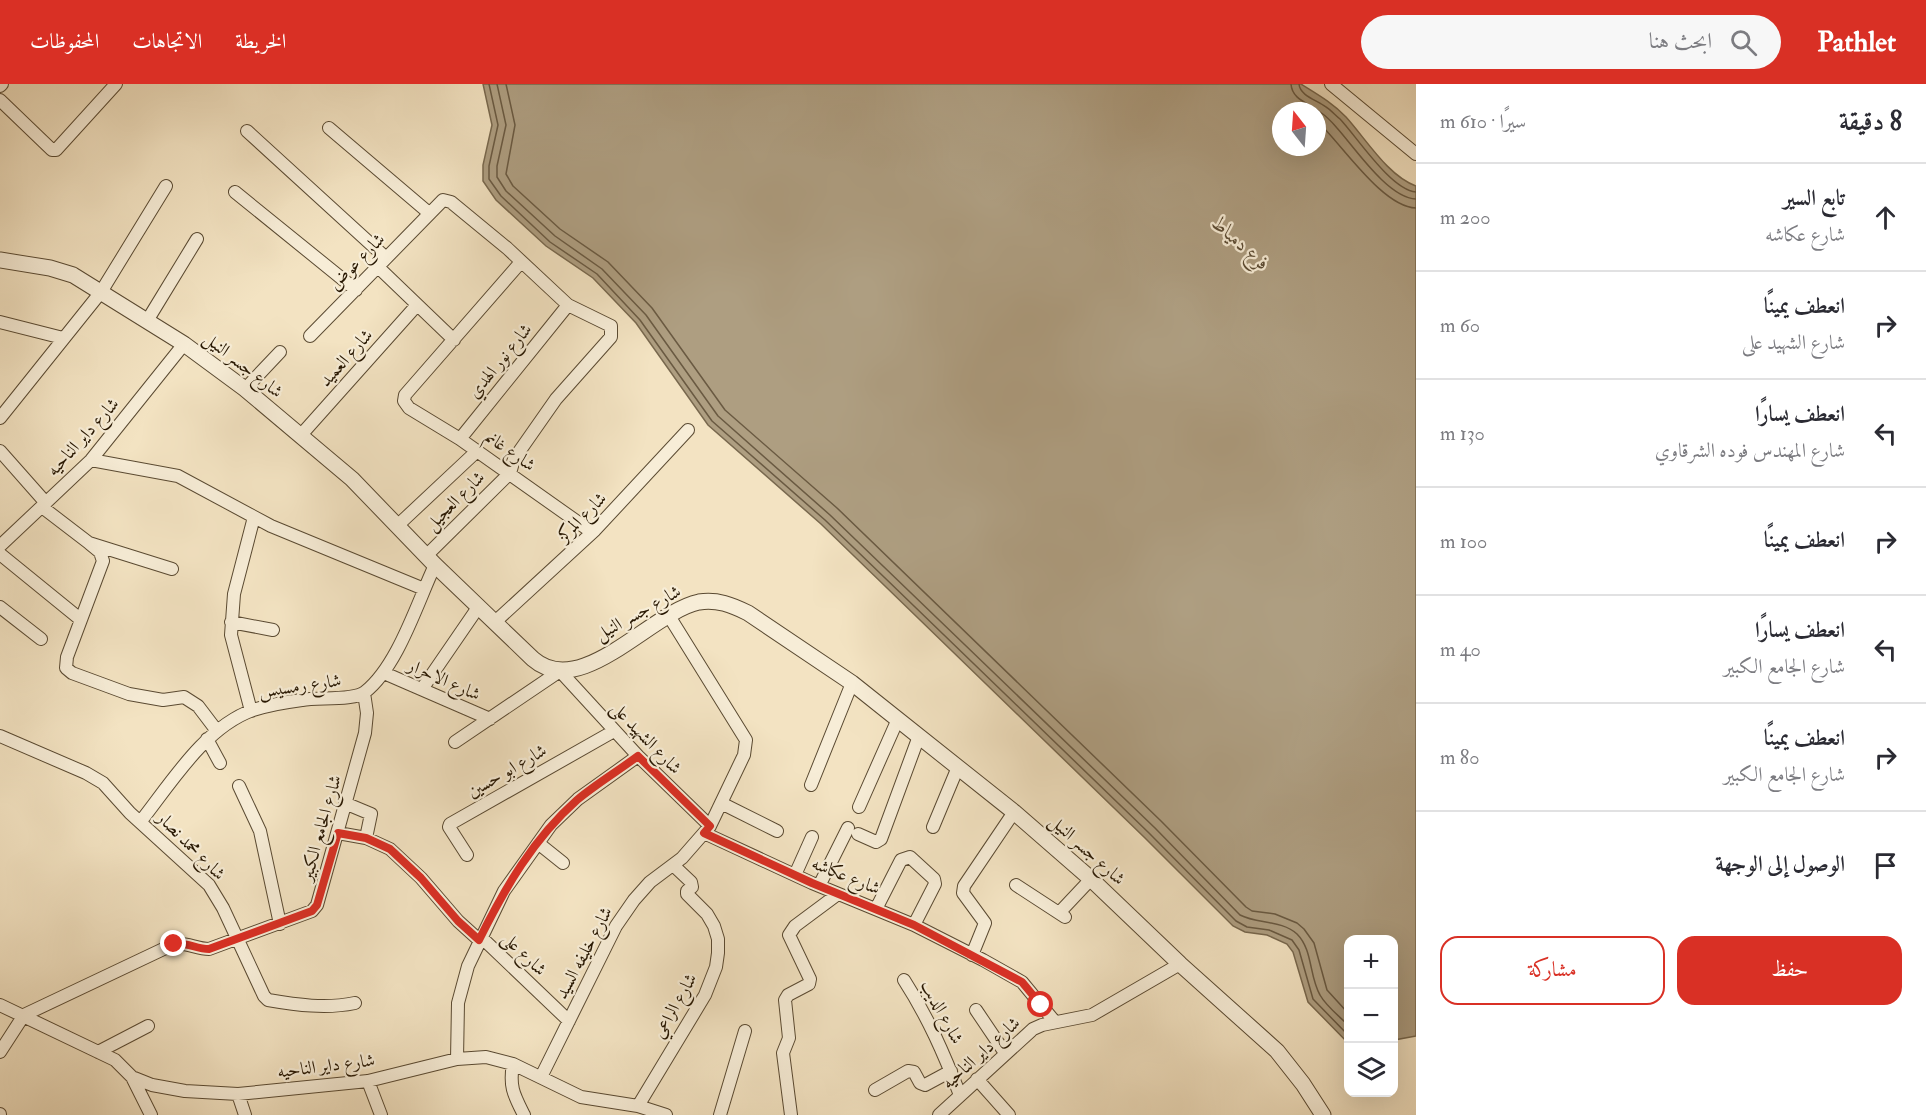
<!DOCTYPE html>
<html lang="ar">
<head>
<meta charset="utf-8">
<style>
	:root { --surface:#fff; --page:#f7f7f7; --text:#2b2b33; --muted:#7c7c81; --line:#e1e1e2; --accent:#d93025 }
	body { margin:0; font-family:"IM FELL Double Pica",Amiri,serif; background:var(--page); color:var(--text); direction:rtl }
	.controls { position:absolute; right:18px; bottom:18px; display:grid; overflow:hidden; border-radius:12px; box-shadow:0 6px 24px #0002 }
	.controls button { width:54px; height:54px; display:grid; place-items:center; padding:0; border:0; border-bottom:2px solid var(--line); background:var(--surface); color:var(--text); font:30px sans-serif }
	.compass { position:absolute; left:1272px; top:18px; width:54px; height:54px; border-radius:50%; background:var(--surface); box-shadow:0 6px 24px #0002; rotate:343deg }
	.stop { position:absolute; width:18px; height:18px; margin:-14px; border:4px solid #d93025; border-radius:50%; background:#fff }
	.stop.end { background:#d93025; border-color:#fff; box-shadow:0 2px 6px #0008 }
	.list { margin:0; padding:0; list-style:none }
	h2 { display:flex; justify-content:space-between; align-items:center; height:78px; margin:0; padding:0 24px; font-size:26px }
	h2 small { font-size:20px; font-weight:400; color:var(--muted) }
	.list li { display:grid; grid-template-columns:39px 1fr auto; gap:18px; align-items:center; box-sizing:border-box; height:108px; padding:0 24px; border-top:2px solid var(--line) }
	.list b { display:block; font-size:22px; white-space:nowrap }
	.list p { margin:0; font-size:20px; white-space:nowrap; color:var(--muted) }
	.list em { font-size:20px; font-style:normal; color:var(--muted) }
	.actions { display:flex; gap:12px; padding:18px 24px }
	.actions a { flex:1; padding:14px 0; border:2px solid var(--accent); border-radius:18px; text-align:center; font-size:21px; color:var(--accent) }
	.actions .main { background:var(--accent); color:#fff }
	.icon { flex:none; width:33px; height:33px; fill:none; stroke:currentColor; stroke-width:2; stroke-linecap:round; stroke-linejoin:round }
	.map { position:relative; flex:none; width:1416px; height:1031px; overflow:hidden; direction:ltr }
	header { display:flex; align-items:center; gap:36px; box-sizing:border-box; height:84px; padding:0 30px; background:var(--accent); color:#fff }
	header strong { font-size:28px }
	nav { display:flex; gap:33px; margin-inline-start:auto; font-size:21px }
	.search { width:420px; height:54px; background:var(--page); display:flex; align-items:center; gap:15px; box-sizing:border-box; padding:0 21px; border-radius:33px; color:var(--muted); font-size:22px }
	main { display:flex }
	aside { flex:1; background:var(--surface) }
	.map>svg:first-child { display:block }
	.water { fill:#ae9e81; stroke:#78684e; stroke-width:1.5; fill-rule:evenodd }
	.lines { fill:none; stroke-linecap:round; stroke-linejoin:round }
	.shore { stroke:#6a5a42; stroke-width:1.5 }
	.minor-casing { stroke:#5a4a32; stroke-width:14 }
	.tertiary-casing { stroke:#5a4a32; stroke-width:17 }
	.minor { stroke:#f7edd7; stroke-width:12 }
	.tertiary { stroke:#f7edd7; stroke-width:15 }
	.route { stroke:#d93025; stroke-width:8 }
	.labels { text-anchor:middle; dominant-baseline:central; stroke-width:4.5; stroke-linejoin:round; paint-order:stroke }
	.street-label { font-size:18px; fill:#271702; stroke:#f7edd7 }
	.water-label { font-size:20px; font-style:italic; fill:#5d4d35; stroke:#f7edd7 }
</style>
</head>
<body>
<header>
<strong>Pathlet</strong>
<div class="search"><svg class="icon" aria-label="search" viewBox="0 0 24 24"><circle cx="10" cy="10" r="6"/><path d="M15 15l6 6"/></svg>ابحث هنا</div>
<nav><a>الخريطة</a><a>الاتجاهات</a><a>المحفوظات</a></nav>
</header>
<main>
<aside>
<h2>8 دقيقة<small>سيرًا · 610 m</small></h2>
<ul class="list">
<li><svg class="icon" aria-label="ahead" viewBox="0 0 24 24"><path d="M12 20V5M6 11l6-6 6 6"/></svg><div><b>تابع السير</b><p>شارع عكاشه</p></div><em>200 m</em></li>
<li><svg class="icon" aria-label="right" viewBox="0 0 24 24"><path d="M7 20v-9h11M14 6l5 5-5 5"/></svg><div><b>انعطف يمينًا</b><p>شارع الشهيد على</p></div><em>60 m</em></li>
<li><svg class="icon" aria-label="left" viewBox="0 0 24 24"><path d="M17 20v-9H6M10 6l-5 5 5 5"/></svg><div><b>انعطف يسارًا</b><p>شارع المهندس فوده الشرقاوي</p></div><em>130 m</em></li>
<li><svg class="icon" aria-label="right" viewBox="0 0 24 24"><path d="M7 20v-9h11M14 6l5 5-5 5"/></svg><div><b>انعطف يمينًا</b></div><em>100 m</em></li>
<li><svg class="icon" aria-label="left" viewBox="0 0 24 24"><path d="M17 20v-9H6M10 6l-5 5 5 5"/></svg><div><b>انعطف يسارًا</b><p>شارع الجامع الكبير</p></div><em>40 m</em></li>
<li><svg class="icon" aria-label="right" viewBox="0 0 24 24"><path d="M7 20v-9h11M14 6l5 5-5 5"/></svg><div><b>انعطف يمينًا</b><p>شارع الجامع الكبير</p></div><em>80 m</em></li>
<li><svg class="icon" aria-label="arrive" viewBox="0 0 24 24"><path d="M6 21V4h12l-3 4 3 4H6"/></svg><div><b>الوصول إلى الوجهة</b></div></li>
</ul>
<div class="actions"><a class="main">حفظ</a><a>مشاركة</a></div>
</aside>
<div class="map">
<svg width="1416" height="1031" viewBox="0 0 1416 1031">
	<rect width="100%" height="100%" fill="#f3e3c2"/>
	<filter id="stains"><feTurbulence type="fractalNoise" baseFrequency=".00333" numOctaves="4"/><feColorMatrix values="0 0 0 0 .2 0 0 0 0 .09 0 0 0 0 .02 0 0 0 .5 -.17"/></filter>
	<radialGradient id="worn" r=".72"><stop offset=".6" stop-color="#630" stop-opacity="0"/><stop offset="1" stop-color="#630" stop-opacity=".3"/></radialGradient>
	<!-- water -->
	<path class="water" d="M483 0H1301C1317 10 1333 19 1346 33 1366 55 1388 92 1416 102V952L1394 956V856H1348V959L1308 918 1293 868 1287 860 1267 851 1245 848 1233 842 1145 754 821 440 708 341 636 239 593 194 546 162 496 116 483 97V81L492 41ZM1281 27H1317V63H1281Z"/>
	<g class="lines">
		<!-- shore -->
		<path class="shore" d="M489 0 498 41 489 82V95L501 112 550 158 597 190 640 236 712 337 825 436 1149 749 1236 837 1247 843 1269 846 1292 856 1299 866 1313 915 1348 951
			M497 0 506 41 497 82V93L506 107 555 152 602 185 646 231 718 332 830 431 1155 744 1240 831C1257 840 1282 836 1297 850 1313 866 1309 892 1320 911 1326 922 1339 932 1348 941
			M506 0 515 41 506 90 513 102 560 145 608 178 652 224 725 326 837 424 1161 737 1246 823 1252 827 1275 830 1297 839 1304 845 1314 859 1327 906 1348 929
			M1291 0C1292 16 1309 19 1320 28 1326 32 1332 38 1337 44 1355 64 1388 114 1416 115
			M1299 0C1300 12 1317 16 1326 23 1331 26 1335 31 1340 35 1357 53 1391 106 1416 108
			M1317 37C1341 59 1382 123 1416 124"/>
		<!-- minor casing -->
		<g class="minor-casing">
			<path id="minor" d="M1331 0 1416 70
				M0 2 2 0
				M0 16 52 66H56L116 0
				M329 44 429 129
				M247 47 386 174
				M235 108 356 206
				M521 178 405 311 404 317 409 324 460 355 586 444
				M378 183 454 256
				M147 237 197 155
				M0 238 63 254
				M310 252 443 116 451 118 507 164 568 221 611 242V253L556 315 514 375 510 389 426 472
				M245 305 280 268
				M0 334 101 208 166 102
				M301 351 417 221
				M460 355 568 221
				M0 367 46 419
				M91 376 178 392 271 442 424 505
				M42 423 89 459 172 485
				M397 442 477 367
				M89 459 100 468 103 477 67 573 66 584 72 589 129 610 163 616 184 613 198 622 217 647
				M0 462 91 376 184 260
				M0 470 80 535
				M0 523 41 555
				M231 538 273 546
				M495 538 595 446 688 346
				M384 589 490 635
				M422 605 479 522
				M251 627 231 551 234 510 254 433
				M0 652 86 689 103 699 130 729 209 801 223 824 264 912 268 916C297 921 326 925 355 919
				M207 655 220 679
				M455 658 560 587 638 672 710 742
				M811 701 852 599
				M239 702 260 747 280 840
				M721 719 777 747
				M347 720 371 730 366 754
				M859 723 898 635
				M141 737C171 699 205 643 253 626 269 621 286 618 302 616 318 613 354 617 365 608 398 582 417 519 435 481
				M933 743 958 683
				M338 749 366 754 390 765 421 794 458 837 479 856
				M704 749 812 799 914 841 983 876 1022 898 1055 938
				M858 750 876 758 881 755 919 652
				M538 759 563 779
				M467 771 449 743 450 740 614 647
				M795 791 812 753
				M1016 801 1065 833
				M819 802 848 744
				M876 825 901 776 910 773 934 795 935 800 914 841
				M1059 829 1091 795
				M481 853 569 937
				M972 871 985 839 963 809 964 802 1014 728
				M904 896C928 933 944 970 960 1011
				M0 921 115 976 132 993 152 1001 185 1007 238 1010 368 997 457 975 486 973 513 980 581 1013 638 1022 666 1031
				M976 926 1005 969
				M0 968 24 931 174 860C187 858 196 865 209 865L312 827 317 821 365 649 367 629 364 609
				M98 968 148 942
				M457 975 458 919 468 882 504 807 551 741 578 715 638 672
				M513 980C509 1003 514 1011 524 1031
				M132 993 151 1031
				M541 993 616 842 634 816 650 798 682 774 710 742 744 671 746 656 669 532
				M977 995 1009 1031
				M368 997 381 1031
				M875 1006 908 987 914 988 920 999 925 1001 951 987
				M238 1010 245 1031
				M638 1022 705 911 716 883 718 869V855L714 842 707 830 687 810V807L692 803 691 798 673 781
				M0 1030V1031
				M720 1031 745 947
				M791 1031 783 969 789 954 785 916 788 911 809 900 810 895 789 851 795 842 838 810
				M939 1031 1033 945 1042 941 1092 931 1180 880"/>
		</g>
		<!-- tertiary casing -->
		<g class="tertiary-casing">
			<path id="tertiary" d="M0 176 50 184 73 191 184 260 245 305 352 395 435 481 533 575C581 617 651 528 699 518 717 515 732 521 748 529L852 599 1014 728 1091 795 1180 880 1277 967 1303 1000 1323 1031"/>
		</g>
		<!-- minor -->
		<use href="#minor" class="minor"/>
		<!-- tertiary -->
		<use href="#tertiary" class="tertiary"/>
	</g>
	<g class="lines">
		<!-- route -->
		<path class="route" d="M174 860C187 858 196 865 209 865L312 827 317 821 338 749 366 754 390 765 421 794 458 837 479 856C505 804 533 755 577 716 596 700 618 687 638 672L710 742 704 749 812 799 914 841 1022 898 1041 921"/>
	</g>
	<g class="labels">
		<!-- street labels -->
		<g class="street-label">
			<text transform="translate(357 178) rotate(-46)">شارع عوض</text>
			<text transform="translate(346 274) rotate(-48)">شارع العميد</text>
			<text transform="translate(500 277) rotate(-51)">شارع نور الهدي</text>
			<text transform="translate(243 281) rotate(38)">شارع جسر النيل</text>
			<text transform="translate(83 353) rotate(-48)">شارع داير الناحيه</text>
			<text transform="translate(510 367) rotate(35)">شارع غانم</text>
			<text transform="translate(455 417) rotate(-45)">شارع العجيل</text>
			<text transform="translate(582 433) rotate(-45)">شارع المركز</text>
			<text transform="translate(638 529) rotate(-29)">شارع جسر النيل</text>
			<text transform="translate(444 596) rotate(24)">شارع الاحرار</text>
			<text transform="translate(300 602) rotate(-8)">شارع رمسيس</text>
			<text transform="translate(646 654) rotate(46)">شارع الشهيد على</text>
			<text transform="translate(507 687) rotate(-30)">شارع ابو حسين</text>
			<text transform="translate(321 744) rotate(-74)">شارع الجامع الكبير</text>
			<text transform="translate(191 762) rotate(45)">شارع محمد نصار</text>
			<text transform="translate(1087 766) rotate(42)">شارع جسر النيل</text>
			<text transform="translate(846 792) rotate(22)">شارع عكاشه</text>
			<text transform="translate(584 869) rotate(-62)">شارع خليفه السيد</text>
			<text transform="translate(524 870) rotate(44)">شارع على</text>
			<text transform="translate(675 922) rotate(-61)">شارع الراعي</text>
			<text transform="translate(942 928) rotate(62)">شارع الديب</text>
			<text transform="translate(981 969) rotate(-42)">شارع داير الناحيه</text>
			<text transform="translate(326 982) rotate(-7)">شارع داير الناحيه</text>
		</g>
		<!-- water labels -->
		<g class="water-label">
			<text transform="translate(1241 159) rotate(42)">فرع دمياط</text>
		</g>
	</g>
	<rect width="100%" height="100%" filter="url(#stains)"/>
	<rect width="100%" height="100%" fill="url(#worn)"/>
</svg>
<div class="controls">
<button>+</button>
<button>−</button>
<button><svg class="icon" aria-label="layers" viewBox="0 0 24 24"><path d="M12 4l9 5-9 5-9-5zM3 14l9 5 9-5"/></svg></button>
</div>
<svg class="compass" viewBox="-18 -18 36 36"><path d="M0-13l5 13h-10z" fill="#e53935"/><path d="M0 13l5-13h-10z" fill="#7c7c81"/></svg>
<div class="stop" style="left:1041px;top:921px"></div>
<div class="stop end" style="left:174px;top:860px"></div>
</div>
</main>
</body>
</html>
